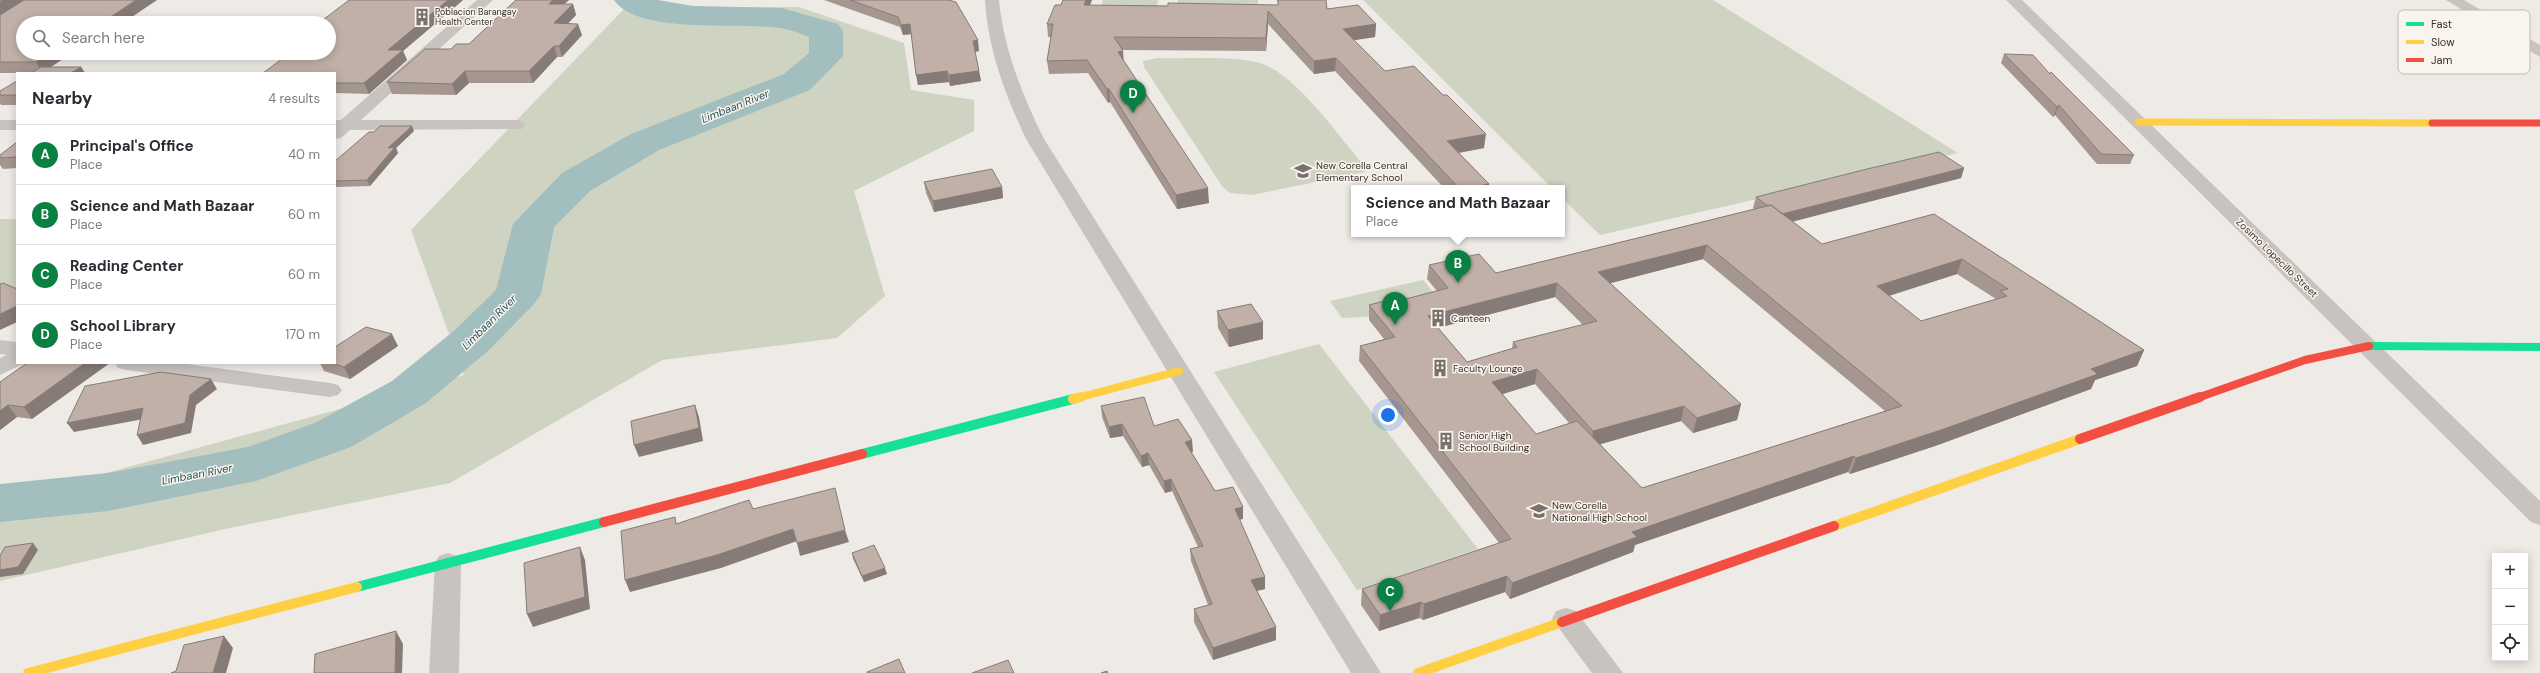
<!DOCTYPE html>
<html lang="en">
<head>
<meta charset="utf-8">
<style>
	:root { --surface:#fff; --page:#f7f7f7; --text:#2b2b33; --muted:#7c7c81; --line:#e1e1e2; --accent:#0b8043 }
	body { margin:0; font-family:"DM Sans",sans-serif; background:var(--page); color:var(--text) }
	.controls { position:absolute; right:12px; bottom:12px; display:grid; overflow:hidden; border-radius:0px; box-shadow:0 2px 10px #0003 }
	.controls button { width:36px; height:36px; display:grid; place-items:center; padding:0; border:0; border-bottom:1px solid var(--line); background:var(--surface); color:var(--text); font:20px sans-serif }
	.you { position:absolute; left:1388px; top:415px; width:14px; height:14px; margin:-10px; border:3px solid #fff; border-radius:50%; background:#1a73e8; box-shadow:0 0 0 6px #1a73e833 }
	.badge { display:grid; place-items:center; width:26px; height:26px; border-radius:50%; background:var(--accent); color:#fff; font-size:13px; font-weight:700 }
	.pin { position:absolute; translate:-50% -33px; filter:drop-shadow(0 1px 2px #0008) }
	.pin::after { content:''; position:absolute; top:21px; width:14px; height:12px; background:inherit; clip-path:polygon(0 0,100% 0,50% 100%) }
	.popup { position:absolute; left:1351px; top:185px; width:214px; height:52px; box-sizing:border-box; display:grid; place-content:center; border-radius:0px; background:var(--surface); filter:drop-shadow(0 1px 3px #0005); font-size:13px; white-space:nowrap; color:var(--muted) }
	.popup b { font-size:15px; color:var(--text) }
	.popup::after { content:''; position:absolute; left:50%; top:100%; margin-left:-8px; border:8px solid transparent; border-top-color:var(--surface) }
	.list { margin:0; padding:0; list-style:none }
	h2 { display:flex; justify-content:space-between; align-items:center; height:52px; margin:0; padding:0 16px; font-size:17px }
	h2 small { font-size:13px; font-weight:400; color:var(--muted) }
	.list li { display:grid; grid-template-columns:26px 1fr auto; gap:12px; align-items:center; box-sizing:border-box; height:60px; padding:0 16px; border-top:1px solid var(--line) }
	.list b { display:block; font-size:15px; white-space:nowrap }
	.list p { margin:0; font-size:13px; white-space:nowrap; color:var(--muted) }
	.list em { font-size:13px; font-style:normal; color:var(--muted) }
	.icon { flex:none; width:22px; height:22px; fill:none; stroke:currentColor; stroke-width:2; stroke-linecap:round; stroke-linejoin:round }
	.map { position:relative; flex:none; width:2540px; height:673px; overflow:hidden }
	.search { position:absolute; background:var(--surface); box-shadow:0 2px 10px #0003; left:16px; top:16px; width:320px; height:44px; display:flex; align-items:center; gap:10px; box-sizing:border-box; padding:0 14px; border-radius:22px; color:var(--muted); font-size:15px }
	.panel { position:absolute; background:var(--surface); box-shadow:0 2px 10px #0003; left:16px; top:72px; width:320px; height:292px; border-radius:0px }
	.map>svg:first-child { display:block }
	.green { fill:#cfd3c1 }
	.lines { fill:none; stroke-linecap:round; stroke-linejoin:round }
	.river { fill:#a3bebe; fill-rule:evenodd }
	.street { fill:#c8c3be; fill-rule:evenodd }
	.fast-far1 { stroke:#16e098; stroke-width:8 }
	.fast { stroke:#16e098; stroke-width:10 }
	.slow-far2 { stroke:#ffcf43; stroke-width:7 }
	.slow-far1 { stroke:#ffcf43; stroke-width:8 }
	.slow { stroke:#ffcf43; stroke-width:10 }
	.jam-far2 { stroke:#f24e42; stroke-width:7 }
	.jam-far1 { stroke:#f24e42; stroke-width:8 }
	.jam { stroke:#f24e42; stroke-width:10 }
	.wall { fill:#a59790; fill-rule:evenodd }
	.shaded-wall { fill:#867b76 }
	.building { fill:#c0b0a8; stroke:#867b76; fill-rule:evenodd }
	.labels { text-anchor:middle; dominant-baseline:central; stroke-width:3; stroke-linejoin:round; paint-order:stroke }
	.far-poi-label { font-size:9px; fill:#39302c; stroke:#faf4ee; text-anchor:start }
	.poi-label { font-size:10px; fill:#39302c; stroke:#faf4ee; text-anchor:start }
	.street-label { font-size:10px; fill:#39302c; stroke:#faf4ee }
	.water-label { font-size:11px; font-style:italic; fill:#245457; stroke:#faf4ee }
	.key { fill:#faf4ee; stroke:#c0b9b4; stroke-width:1 }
	.key-label { font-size:11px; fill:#39302c }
</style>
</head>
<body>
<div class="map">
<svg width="2540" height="673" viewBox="0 0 2540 673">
	<rect width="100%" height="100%" fill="#eeeae6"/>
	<!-- green -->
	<path class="green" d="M1103 0H1158L1156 11 1100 10Z
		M1178 0H1258V10H1177Z
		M1363 0H1713L1958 153 1600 235 1562 198V188H1552Z
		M799 7 904 43 911 90 974 100V131L854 191 885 296 837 338 662 360 450 483 230 528 0 581V502L464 375 411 230 625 8Z
		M1157 58C1185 59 1238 55 1263 64 1299 78 1340 138 1366 168L1365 172 1252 195 1230 193 1222 186 1144 67 1143 61Z
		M0 219H17V308L0 309Z
		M1423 280 1444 305C1410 308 1376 318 1342 318L1330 301Z
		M1319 344 1478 549 1357 590 1214 372Z"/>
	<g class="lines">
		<!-- river -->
		<path class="river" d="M614 0H658L693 6 782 8 838 24 843 31V56L810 90 659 150 590 191 554 227 541 294 534 304 489 350 426 403 351 447 256 481 108 511 0 522V484L108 473 248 447 315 423 392 381 455 330 496 290 513 224 562 173 631 134 784 74 809 53V37C800 34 790 29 780 28 741 22 638 35 614 0Z"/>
		<!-- street -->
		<path class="street" d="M477 0H493L361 120H516L522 121 525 125 522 129 350 130 341 138 335 139V120H341Z
			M985 0H999C1004 50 1022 94 1044 139L1381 673H1351L1026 139C1005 94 988 50 985 0Z
			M2006 0H2022L2540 501V525L2531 522Z
			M2446 0H2464L2540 45V57Z
			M0 120H17V130H0Z
			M0 340 17 342V363H25L0 375V358L7 355 0 354Z
			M115 363H179L330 383 338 385 342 390 338 395 330 397 126 370 118 368Z
			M448 553 457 556 461 563 459 673H429L435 563 439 556Z
			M1566 608 1576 611 1623 673H1592L1552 619 1556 611Z"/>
		<!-- fast-far1 -->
		<path class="fast-far1" d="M2369 346 2540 347"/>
		<!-- fast -->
		<path class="fast" d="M862 454 1073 399
			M357 587 604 522"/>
		<!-- slow-far2 -->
		<path class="slow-far2" d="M2138 122 2432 123"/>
		<!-- slow-far1 -->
		<path class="slow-far1" d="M1077 398 1179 371"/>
		<!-- slow -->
		<path class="slow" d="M1073 399 1081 397
			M1834 526 2080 439
			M28 673 357 587
			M1418 673 1562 622"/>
		<!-- jam-far2 -->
		<path class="jam-far2" d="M2432 123H2540"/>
		<!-- jam-far1 -->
		<path class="jam-far1" d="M2197 398 2305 360 2369 346"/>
		<!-- jam -->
		<path class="jam" d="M2080 439 2200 397
			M604 522 862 454
			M1562 622 1834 526"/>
	</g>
	<!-- wall -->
	<path class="wall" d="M0 0 123 23H23L51 67H81L85 73H0Z
		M349 0H463L403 51 407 60 369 94 335 93V73L329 53Z
		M516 0H569L564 4H573L576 15 568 23 582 35 562 57H557L533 83H469L456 95 392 94 387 82 451 49 469 44Z
		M824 0H949L979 51 975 52 981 81 950 86 949 82 918 85 911 34 903 35 900 27Z
		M1063 0H1092L1090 5 1168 6 1278 5 1277 0H1326L1327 9 1376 24 1375 37 1354 40 1385 71 1484 148 1459 153 1489 184V188H1444L1335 71 1314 74 1268 24 1266 51 1122 50 1123 51V61L1209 203 1177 209 1110 102 1108 103 1088 73 1049 74 1047 61 1051 37H1048L1047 24 1061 5Z
		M2004 54 2050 74 2134 155 2130 164H2097L2055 115 2053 117 2001 63Z
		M17 81V105H1L0 103V91Z
		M414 131 396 148 398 153 370 186 335 187V161Z
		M17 142V168L3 169 0 165V155Z
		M1964 168 1961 178 1792 221 1822 244 1934 214 2144 350 2137 366 2095 380 2091 389 1935 446 1850 474 1848 472 1635 545 1633 552 1510 599 1505 592 1423 620 1419 618 1379 631 1361 605 1362 589 1499 543 1359 361 1360 346 1384 339 1369 320V305L1398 301 1437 291 1427 279 1429 265 1496 273 1754 209 1753 208 1756 197ZM1703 259 1885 411 1642 488 1600 444 1681 421 1693 433 1737 420 1741 404 1610 283ZM1957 274 1996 299 1921 321 1889 296ZM1555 297 1583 325 1513 342 1512 349 1467 362 1438 328ZM1535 384 1569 423 1536 434 1502 394Z
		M924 182 1002 187 1003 198 934 212 926 193Z
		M1217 311 1263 339 1229 347 1218 328Z
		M398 346 350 379 324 371 320 363H335Z
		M27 363 32 419 17 417 0 430V382Z
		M1101 406 1154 426 1193 452H1191L1215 491 1243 507V519H1239L1265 589 1257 591 1276 627V640L1213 660 1194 622V609L1208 605 1191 561 1190 549 1198 547 1172 491 1165 493 1149 465 1142 467 1123 436 1110 438 1102 417Z
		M852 553 887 574 864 582 853 559Z"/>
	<!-- shaded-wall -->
	<path class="shaded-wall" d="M2 0H26L0 15V1Z
		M136 0H157L123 23H104L103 22Z
		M448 0H463L403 51 407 60 369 94 364 83 388 50Z
		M553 0H569L552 15 549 4Z
		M1086 0H1092L1085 17 1084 5Z
		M573 4 576 15 558 34 554 23Z
		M1268 11V24L1266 51V38Z
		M578 24 582 35 562 57 559 46Z
		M910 24 912 34 903 35 901 25Z
		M1376 24 1375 37 1342 42 1343 29Z
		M978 40 979 51 974 52 973 41Z
		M554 46 557 57 533 83 529 71Z
		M1123 51 1124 64 1118 52Z
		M49 53H72L42 73 36 62Z
		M1336 58 1335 71 1314 74V61Z
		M81 67 85 73H71Z
		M465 71 469 83 456 95 452 84Z
		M947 71 949 82 918 85 916 75Z
		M979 71 981 81 950 86 949 75Z
		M1107 89H1109L1110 102 1108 103Z
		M2059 105 2055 115 2053 117 2057 107Z
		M412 126 414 131 396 148 398 153 370 186 367 180 388 148Z
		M1486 134 1484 148 1446 155 1447 141Z
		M1964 168 1961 178 1776 226 1779 214Z
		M1489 184V188H1469Z
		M1002 187 1003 198 934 212 933 201Z
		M1208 188 1209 203 1177 209 1176 195Z
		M1707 245 1703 259 1596 287 1598 272Z
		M1962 259 1957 274 1872 301 1877 286Z
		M1557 283 1555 297 1426 331 1428 316Z
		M17 306V322L0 330V314Z
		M1263 322V339L1229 347 1228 330Z
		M392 334 398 346 350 379 344 367Z
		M2144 350 2137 366 2095 380 2091 389 1935 446 1850 474 1856 458 2091 369Z
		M85 363H110L32 419 24 407Z
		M1537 369 1535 384 1490 398 1492 382Z
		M211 379 217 389 196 405 191 433 143 445 137 435Z
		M1741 404 1737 420 1693 433 1697 418Z
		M8 405 17 417 0 430V411Z
		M695 405 699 417 703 441 639 457 634 445Z
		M1684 406 1681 421 1591 447 1593 431Z
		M143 408 149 418 74 432 67 423Z
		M1122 424 1123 436 1110 438 1109 427Z
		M1192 440 1193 452 1186 454 1185 442Z
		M1148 453 1149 465 1142 467 1141 456Z
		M1854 456 1848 472 1635 545 1633 552 1510 599 1512 583 1632 532Z
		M1171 479 1172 491 1165 493 1164 481Z
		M1243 507V519L1235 521V509Z
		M793 529 797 541 721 568 630 592 625 580Z
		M845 530 849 542 800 556 797 543Z
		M33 543 38 550 23 574 0 577V570Z
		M580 547 585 560 590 609 533 627 527 614Z
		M885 568 887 574 864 582 862 576Z
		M1507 576 1505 592 1423 620 1424 604Z
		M1265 577V589L1251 592V580Z
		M1421 602 1419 618 1379 631 1380 615Z
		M1276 627V640L1213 660V648Z
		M396 631 403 644 402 673H395Z
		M224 636 233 648 226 673H213Z"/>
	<!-- building -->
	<path class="building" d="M24 0H136L103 22H97L95 23H23V53H49L36 62H0V15Z
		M349 0H448L388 50H403L364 83H335V73H263L290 53H329V23H319Z
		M516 0H553L549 4H573L554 23 578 24 559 46H554L529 71H465L452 84 387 82 425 49H451L456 44H469Z
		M850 0H949L956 2 978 40 973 41 979 71 949 75 947 71 916 75 910 24 901 25 898 17Z
		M1063 0H1086L1084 5 1168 6V3L1278 5V0H1326L1327 9 1358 5 1376 24 1343 29 1385 71 1414 66 1443 95H1447L1486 134 1447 141 1489 184 1469 188H1459L1336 58 1314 61 1268 11 1266 38 1114 37 1123 51 1118 52 1208 188 1176 195 1109 89H1107L1087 60 1047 61 1053 24H1047L1055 5H1061Z
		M2004 54 2033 55 2050 74 2051 72 2134 155 2101 154 2059 105 2057 107Z
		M41 67H81L71 73H31Z
		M17 81V95H0V91Z
		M380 126H412L388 148 395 147 367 180 335 181V161L369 132H374Z
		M17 142V157L0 158V155Z
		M1939 152 1964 168 1782 214 1771 205 1768 206 1756 197 1867 169Z
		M992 169 1002 187 933 201 924 182Z
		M1771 205 1822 244 1934 214 2144 350 2091 369 2098 374 1941 430 1856 458 1854 456 1632 532 1637 537 1512 583 1507 576 1424 604 1421 602 1380 615 1362 589 1511 539 1360 346 1395 337 1369 305 1396 298 1398 301 1448 288 1429 265 1479 254 1496 273ZM1707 245 1902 406 1642 488 1577 421 1536 434 1492 382 1537 369 1593 431 1684 406 1697 418 1741 404 1598 272ZM1962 259 2008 289 2000 291 2007 296 1921 321 1877 286ZM1557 283 1597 321 1513 342 1517 347 1467 362 1428 316Z
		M3 283 17 289V306L0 314V284Z
		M1251 304 1263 322 1228 330 1217 311Z
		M366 327 392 334 344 367 332 363H335V347Z
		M27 363H85L24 407 8 405 0 411V382Z
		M161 372 211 379 190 395 185 423 137 435 143 408 67 423 85 386Z
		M1144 397 1154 426 1178 419 1192 440 1185 442 1215 491 1233 487 1243 507 1235 509 1265 577 1251 580 1276 627 1213 648 1194 609 1212 604 1190 549 1203 546 1171 479 1164 481 1148 453 1141 456 1122 424 1109 427 1101 406Z
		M695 405 699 428 634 445 631 421Z
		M835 488 845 530 797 543 793 529 717 555 625 580 621 531 675 517 676 524 749 500 753 509Z
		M33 543 18 567 0 570V556L5 547Z
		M874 545 885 568 862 576 852 553Z
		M580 547 585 597 527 614 524 563Z
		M396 631 395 673H314L315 654Z
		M224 636 213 673H171L176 671 184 645Z
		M899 659 905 673H867V672Z
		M1008 660 1014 673H972Z
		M1107 671 1108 673H1101Z"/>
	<!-- icons -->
	<defs>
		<g id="building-bare" transform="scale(1.38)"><path d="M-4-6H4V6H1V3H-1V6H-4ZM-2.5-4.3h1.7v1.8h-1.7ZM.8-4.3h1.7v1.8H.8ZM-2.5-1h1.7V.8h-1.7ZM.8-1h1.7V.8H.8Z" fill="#78716d" stroke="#faf4ee" stroke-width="2.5" paint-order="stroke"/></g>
		<g id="school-bare" transform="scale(1.38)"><path d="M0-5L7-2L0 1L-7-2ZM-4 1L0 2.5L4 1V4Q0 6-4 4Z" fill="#78716d" stroke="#faf4ee" stroke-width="2.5" paint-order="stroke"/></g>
	</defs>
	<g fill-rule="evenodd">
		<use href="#building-bare" x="422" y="17"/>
		<use href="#school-bare" x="1303" y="171"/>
		<use href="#building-bare" x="1438" y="318"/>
		<use href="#building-bare" x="1440" y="368"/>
		<use href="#building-bare" x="1446" y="441"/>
		<use href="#school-bare" x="1539" y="511"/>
	</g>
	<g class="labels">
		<!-- far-poi labels -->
		<g class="far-poi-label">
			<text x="435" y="12">Poblacion Barangay<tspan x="435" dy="10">Health Center</tspan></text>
		</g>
		<!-- poi labels -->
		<g class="poi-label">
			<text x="1316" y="165">New Corella Central<tspan x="1316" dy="12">Elementary School</tspan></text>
			<text x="1451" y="318">Canteen</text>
			<text x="1453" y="368">Faculty Lounge</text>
			<text x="1459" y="435">Senior High<tspan x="1459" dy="12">School Building</tspan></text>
			<text x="1552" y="505">New Corella<tspan x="1552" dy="12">National High School</tspan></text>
		</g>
		<!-- street labels -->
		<g class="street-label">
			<text transform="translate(2277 258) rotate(44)">Zosimo Lopecillo Street</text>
		</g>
		<!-- water labels -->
		<g class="water-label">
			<text transform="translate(735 106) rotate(-22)">Limbaan River</text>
			<text transform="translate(489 322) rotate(-45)">Limbaan River</text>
			<text transform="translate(197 474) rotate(-11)">Limbaan River</text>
		</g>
	</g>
	<!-- legend -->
	<rect x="2398" y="10" width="132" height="64" rx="6" class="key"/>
	<rect x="2406" y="22" width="18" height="4" fill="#16e098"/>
	<rect x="2406" y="40" width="18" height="4" fill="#ffcf43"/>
	<rect x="2406" y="58" width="18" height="4" fill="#f24e42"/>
	<g class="key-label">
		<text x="2431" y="28">Fast</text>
		<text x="2431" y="46">Slow</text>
		<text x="2431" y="64">Jam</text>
	</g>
</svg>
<div class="controls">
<button>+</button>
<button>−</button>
<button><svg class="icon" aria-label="locate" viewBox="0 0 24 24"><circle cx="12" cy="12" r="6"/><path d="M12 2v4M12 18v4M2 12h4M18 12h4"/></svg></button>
</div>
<div class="you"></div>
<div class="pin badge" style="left:1395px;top:325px">A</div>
<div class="pin badge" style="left:1458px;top:283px">B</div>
<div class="popup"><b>Science and Math Bazaar</b>Place</div>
<div class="pin badge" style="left:1390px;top:611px">C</div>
<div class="pin badge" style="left:1133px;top:113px">D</div>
<div class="search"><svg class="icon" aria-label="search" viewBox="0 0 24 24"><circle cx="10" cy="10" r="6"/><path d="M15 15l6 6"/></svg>Search here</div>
<section class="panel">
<h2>Nearby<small>4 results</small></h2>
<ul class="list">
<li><span class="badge">A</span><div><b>Principal's Office</b><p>Place</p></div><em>40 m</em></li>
<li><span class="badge">B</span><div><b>Science and Math Bazaar</b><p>Place</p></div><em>60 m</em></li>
<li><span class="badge">C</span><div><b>Reading Center</b><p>Place</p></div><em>60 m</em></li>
<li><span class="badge">D</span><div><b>School Library</b><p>Place</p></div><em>170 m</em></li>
</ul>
</section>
</div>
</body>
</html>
